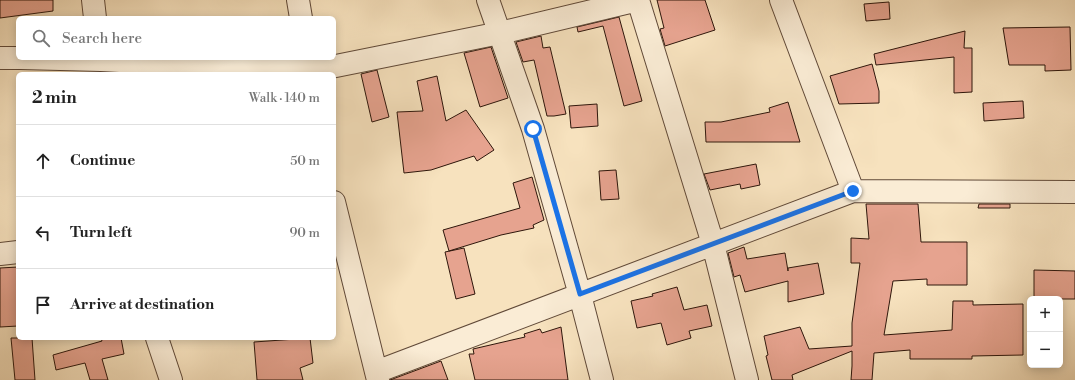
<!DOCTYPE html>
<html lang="en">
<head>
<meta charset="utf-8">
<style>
	:root { --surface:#fff; --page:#f6f6f6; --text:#222; --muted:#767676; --line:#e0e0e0 }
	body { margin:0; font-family:"Libre Bodoni",serif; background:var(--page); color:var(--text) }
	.controls { position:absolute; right:12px; bottom:12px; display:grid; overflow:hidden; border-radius:6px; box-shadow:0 2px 10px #0003 }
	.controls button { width:36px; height:36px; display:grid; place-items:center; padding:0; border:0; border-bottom:1px solid var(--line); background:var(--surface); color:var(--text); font:20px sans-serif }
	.stop { position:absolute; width:12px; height:12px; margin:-9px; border:3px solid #1a73e8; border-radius:50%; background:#fff }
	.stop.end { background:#1a73e8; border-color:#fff; box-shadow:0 1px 4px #0008 }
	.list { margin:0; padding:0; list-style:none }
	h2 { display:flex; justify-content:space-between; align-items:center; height:52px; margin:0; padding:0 16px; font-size:17px }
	h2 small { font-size:13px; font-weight:400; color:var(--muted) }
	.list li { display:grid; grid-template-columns:26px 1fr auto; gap:12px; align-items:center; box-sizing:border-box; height:72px; padding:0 16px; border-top:1px solid var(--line) }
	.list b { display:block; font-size:15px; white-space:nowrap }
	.list em { font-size:13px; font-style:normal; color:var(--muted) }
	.icon { flex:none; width:22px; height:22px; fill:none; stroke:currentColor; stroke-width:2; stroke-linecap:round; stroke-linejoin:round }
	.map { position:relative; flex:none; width:1075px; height:380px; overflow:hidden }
	.search { position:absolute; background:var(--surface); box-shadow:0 2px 10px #0003; left:16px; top:16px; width:320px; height:44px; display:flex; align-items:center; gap:10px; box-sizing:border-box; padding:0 14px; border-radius:6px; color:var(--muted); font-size:15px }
	.panel { position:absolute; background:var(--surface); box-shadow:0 2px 10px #0003; left:16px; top:72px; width:320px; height:268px; border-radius:6px }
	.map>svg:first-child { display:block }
	.building { fill:#e6a38f; stroke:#2e160b }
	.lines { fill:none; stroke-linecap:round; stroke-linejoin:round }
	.minor-casing { stroke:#604938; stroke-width:24 }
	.minor { stroke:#faecd5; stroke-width:22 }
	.route { stroke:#1a73e8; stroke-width:5 }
</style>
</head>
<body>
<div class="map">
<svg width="1075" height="380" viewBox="0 0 1075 380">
	<rect width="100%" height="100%" fill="#f7e2be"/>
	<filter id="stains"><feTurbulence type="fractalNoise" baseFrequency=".005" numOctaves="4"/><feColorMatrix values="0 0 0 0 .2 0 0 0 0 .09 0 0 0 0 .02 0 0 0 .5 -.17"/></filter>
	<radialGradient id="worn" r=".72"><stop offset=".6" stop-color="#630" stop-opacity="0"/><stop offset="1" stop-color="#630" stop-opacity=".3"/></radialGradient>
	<!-- building -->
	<path class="building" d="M0 0H53V11L0 18Z
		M657 0H705L715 30 665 46 660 29 664 28Z
		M889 2 890 19 866 21 864 4Z
		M619 17 642 101 624 106 603 26 578 32 577 27Z
		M1070 27 1071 70 1045 71V65H1009L1003 28Z
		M965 31 964 48H972V92L954 93V57L876 65 874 54Z
		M541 36 543 48 550 47 566 114 554 116H547L534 60 523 62 516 42Z
		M491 47 508 98 480 107 464 53Z
		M872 64 879 91V103L839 104 830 76Z
		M377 70 389 117 372 122 361 74Z
		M437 76 446 121 466 110 494 150 477 161 474 156 431 170 404 173 397 112 423 111 417 81Z
		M1023 101 1024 118 984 121 983 103Z
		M788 102 800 142H706L705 122H721L770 112 769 108Z
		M597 104 598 126 571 128 569 106Z
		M756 164 760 185 741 189 740 184 710 190 704 174Z
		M616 170 619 199 601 200 599 171Z
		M532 177 544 220 533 225 534 228 501 235 449 251 443 230 520 208 513 183Z
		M866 204H918L921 242H967V285H927V279L893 281 884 335 952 330 953 301H973V305L1023 304V355L972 356V359H910V350L874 353 872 380H851L852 366V351L792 375 793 380H772L766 356 768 355 764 336 800 327 809 349 852 346V323L860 263H851V238L869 239Z
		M979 204H1010V208H978Z
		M744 247 747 259 785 253 788 271V268L818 263 824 294 788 302V281L745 292 740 275 734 277 728 253Z
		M464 248 475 294 456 299 445 252Z
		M18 267V326L0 327V268Z
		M1034 270 1075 271V299H1034Z
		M677 287 684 310 707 305 712 326 689 331 691 338 667 345 661 323 637 328 631 301 653 296 652 294Z
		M561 327 568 380H475L469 354H474L473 349 525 337 524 334 540 329 542 333Z
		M11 338H32L35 380H15Z
		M101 338H121L124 354 102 359 108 380H90L85 363 56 370 53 355 102 341Z
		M310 338 313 363 300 368 303 380H257L254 342Z
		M441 361 448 380H390Z"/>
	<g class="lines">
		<!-- minor casing -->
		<g class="minor-casing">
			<path id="minor" d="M93 0 95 18
				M298 0 301 18
				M488 0 533 129 580 295 602 380
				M638 0 713 244 747 380
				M781 0 853 191
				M0 58H18
				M20 58 101 60 311 71 500 33 638 0
				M334 202 378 380
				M0 254 18 252
				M157 338 171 380
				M376 372 853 191 1075 192"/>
		</g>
		<!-- minor -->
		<use href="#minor" class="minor"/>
	</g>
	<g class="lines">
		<!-- route -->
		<path class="route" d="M533 129 580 294 853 191"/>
	</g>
	<rect width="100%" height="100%" filter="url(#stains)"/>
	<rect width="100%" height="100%" fill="url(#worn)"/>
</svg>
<div class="controls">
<button>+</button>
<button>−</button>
</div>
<div class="stop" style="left:533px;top:129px"></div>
<div class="stop end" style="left:853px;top:191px"></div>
<div class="search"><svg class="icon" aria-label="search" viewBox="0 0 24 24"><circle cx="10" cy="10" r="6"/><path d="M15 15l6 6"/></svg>Search here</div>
<section class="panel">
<h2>2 min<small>Walk · 140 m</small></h2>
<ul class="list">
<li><svg class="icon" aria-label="ahead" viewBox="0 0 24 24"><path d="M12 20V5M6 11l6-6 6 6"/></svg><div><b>Continue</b></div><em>50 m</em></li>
<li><svg class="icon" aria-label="left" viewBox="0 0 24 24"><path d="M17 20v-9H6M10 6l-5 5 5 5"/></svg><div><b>Turn left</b></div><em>90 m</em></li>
<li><svg class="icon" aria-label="arrive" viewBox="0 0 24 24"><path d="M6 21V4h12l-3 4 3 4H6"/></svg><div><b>Arrive at destination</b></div></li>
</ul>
</section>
</div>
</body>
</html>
